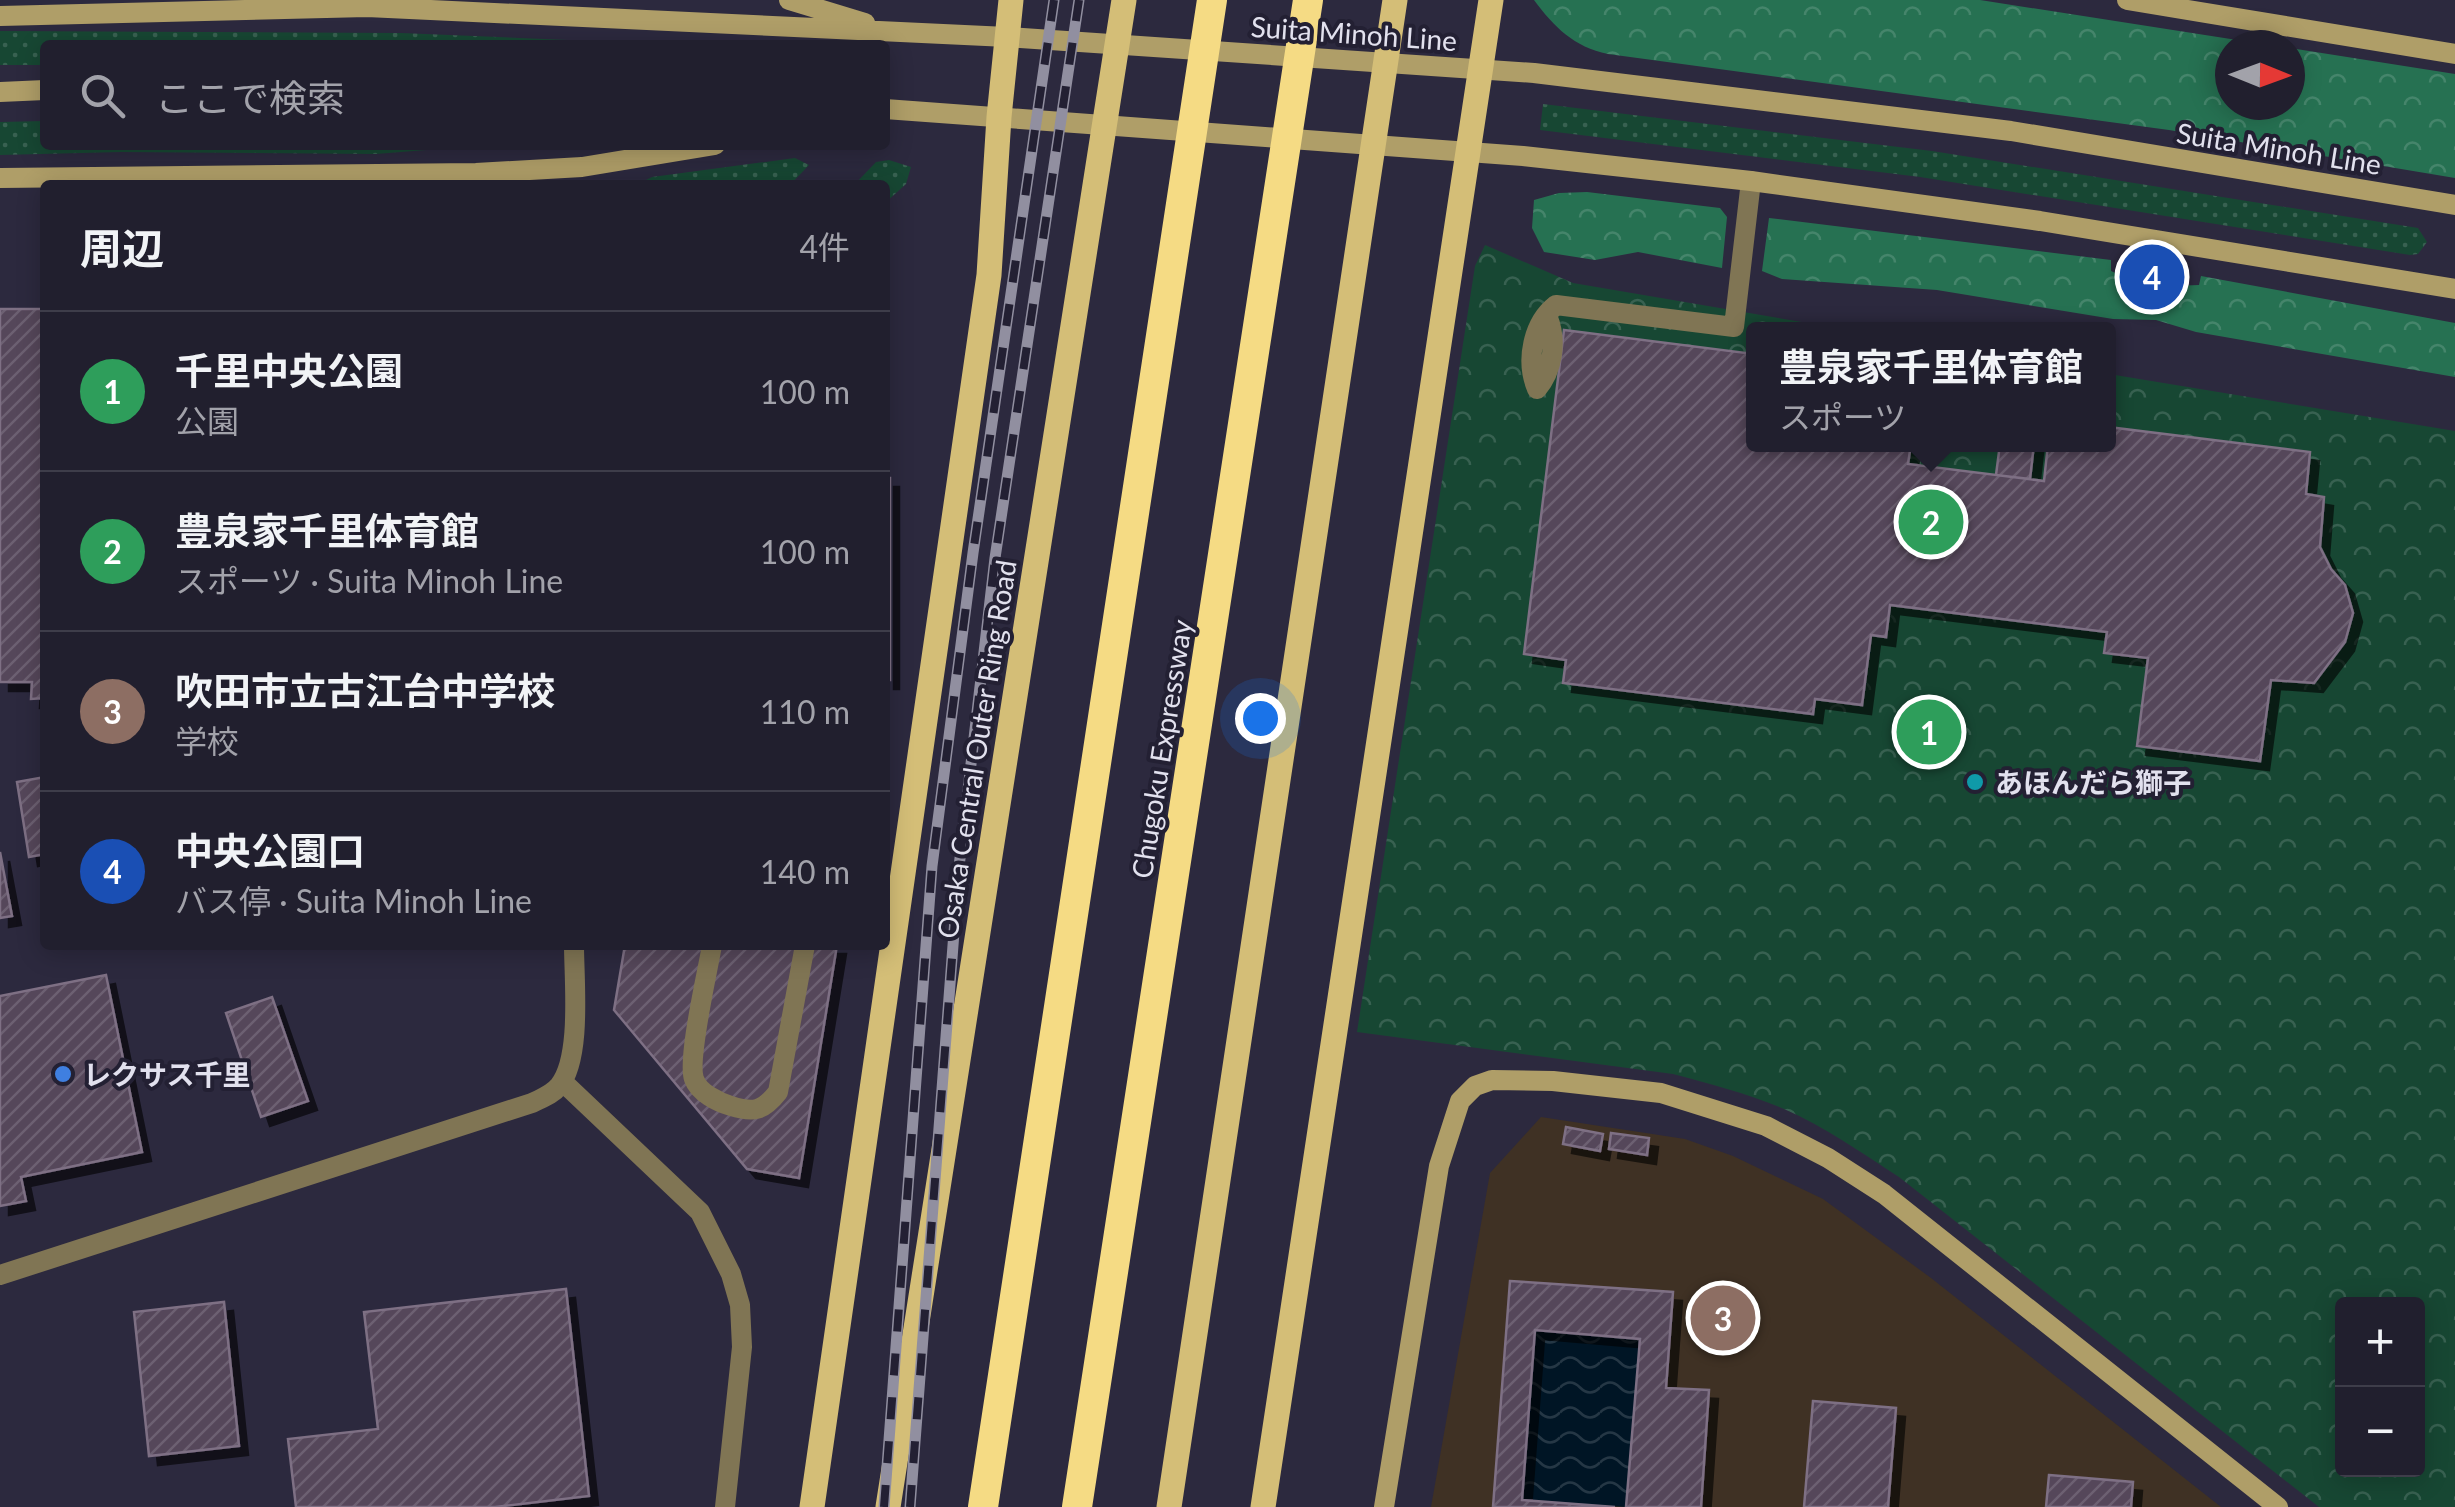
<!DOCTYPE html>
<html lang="ja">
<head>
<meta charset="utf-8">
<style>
	:root { --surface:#211f2e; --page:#2d2c3a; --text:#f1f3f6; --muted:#a2a2aa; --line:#3e3d4a; --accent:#ea580c }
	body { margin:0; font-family:Lato,"Noto Sans JP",sans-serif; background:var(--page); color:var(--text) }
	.controls { position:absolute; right:30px; bottom:30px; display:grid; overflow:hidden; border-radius:10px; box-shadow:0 5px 25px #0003 }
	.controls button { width:90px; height:90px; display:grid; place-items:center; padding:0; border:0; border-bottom:2px solid var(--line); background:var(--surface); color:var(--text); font:50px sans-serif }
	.compass { position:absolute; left:2215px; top:30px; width:90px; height:90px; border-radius:50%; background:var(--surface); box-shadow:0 5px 25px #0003; rotate:91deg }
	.you { position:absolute; left:1260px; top:718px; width:35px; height:35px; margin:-25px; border:8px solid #fff; border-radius:50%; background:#1a73e8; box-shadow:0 0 0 15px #1a73e833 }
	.badge { display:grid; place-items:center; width:65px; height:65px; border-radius:50%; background:var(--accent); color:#fff; font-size:32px; font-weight:700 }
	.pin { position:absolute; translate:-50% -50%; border:5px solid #fff; box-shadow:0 2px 10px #0006 }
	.popup { position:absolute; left:1746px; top:322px; width:370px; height:130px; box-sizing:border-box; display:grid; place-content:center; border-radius:10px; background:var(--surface); filter:drop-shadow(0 2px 8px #0005); font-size:32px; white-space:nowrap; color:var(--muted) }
	.popup b { font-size:38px; color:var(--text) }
	.popup::after { content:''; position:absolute; left:50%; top:100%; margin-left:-20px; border:20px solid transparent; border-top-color:var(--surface) }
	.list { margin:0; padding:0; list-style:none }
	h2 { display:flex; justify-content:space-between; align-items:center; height:130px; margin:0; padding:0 40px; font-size:42px }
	h2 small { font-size:32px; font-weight:400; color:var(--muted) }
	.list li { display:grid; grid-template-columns:65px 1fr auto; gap:30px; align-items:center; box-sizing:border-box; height:160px; padding:0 40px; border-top:2px solid var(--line) }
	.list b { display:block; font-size:38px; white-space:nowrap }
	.list p { margin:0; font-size:32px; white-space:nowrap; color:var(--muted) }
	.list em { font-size:32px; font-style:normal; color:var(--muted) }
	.icon { flex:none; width:55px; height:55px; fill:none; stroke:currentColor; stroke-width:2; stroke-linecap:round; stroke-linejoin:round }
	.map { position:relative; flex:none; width:2455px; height:1507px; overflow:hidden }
	.search { position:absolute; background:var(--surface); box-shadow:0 5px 25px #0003; left:40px; top:40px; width:850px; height:110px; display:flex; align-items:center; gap:25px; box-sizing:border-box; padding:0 35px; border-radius:10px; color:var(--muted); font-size:38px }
	.panel { position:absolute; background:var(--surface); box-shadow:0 5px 25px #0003; left:40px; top:180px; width:850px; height:770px; border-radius:10px }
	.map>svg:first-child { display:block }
	.commercial { fill:#3f3124 }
	.grass { fill:url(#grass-dots) }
	.forest { fill:url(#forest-crowns) }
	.park { fill:url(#park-crowns); fill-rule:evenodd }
	.water { fill:url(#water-waves) }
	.building { fill:url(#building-hatch); stroke:#7e6f84; stroke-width:2.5; filter:url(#shadow) }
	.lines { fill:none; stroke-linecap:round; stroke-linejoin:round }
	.lane { stroke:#807554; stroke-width:20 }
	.street { stroke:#807554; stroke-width:20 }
	.secondary { stroke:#af9e68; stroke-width:20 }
	.primary { stroke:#d4be77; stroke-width:25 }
	.highway { stroke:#f5db84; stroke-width:30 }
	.rail-casing { stroke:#918fa0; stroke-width:11 }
	.rail { stroke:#232033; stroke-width:8; stroke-dasharray:22; stroke-linecap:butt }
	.culture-dot { fill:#0f9aa8; stroke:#232033; stroke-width:4 }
	.shop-dot { fill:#3f7fe0; stroke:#232033; stroke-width:4 }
	.labels { text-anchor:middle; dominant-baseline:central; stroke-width:8; stroke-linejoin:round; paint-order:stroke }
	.street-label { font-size:28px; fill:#e2e1ee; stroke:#232033 }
	.poi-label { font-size:28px; font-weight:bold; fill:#e2e1ee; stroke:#232033; text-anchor:start }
</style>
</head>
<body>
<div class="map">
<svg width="2455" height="1507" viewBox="0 0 2455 1507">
	<defs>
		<pattern id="grass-dots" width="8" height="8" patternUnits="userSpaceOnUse" patternTransform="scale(2.5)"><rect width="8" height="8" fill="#174733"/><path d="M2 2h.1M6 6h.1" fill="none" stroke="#386151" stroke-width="1.8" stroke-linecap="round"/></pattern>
		<pattern id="forest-crowns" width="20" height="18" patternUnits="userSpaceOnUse" patternTransform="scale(2.5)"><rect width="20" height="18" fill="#267152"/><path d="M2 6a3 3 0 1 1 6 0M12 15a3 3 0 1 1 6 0" fill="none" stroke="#45856b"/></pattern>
		<pattern id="park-crowns" width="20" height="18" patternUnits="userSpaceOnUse" patternTransform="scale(2.5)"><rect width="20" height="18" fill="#174733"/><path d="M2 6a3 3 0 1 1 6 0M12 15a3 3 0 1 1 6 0" fill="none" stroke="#386151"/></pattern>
		<pattern id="water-waves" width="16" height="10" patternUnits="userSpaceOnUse" patternTransform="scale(2.5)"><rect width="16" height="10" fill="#001525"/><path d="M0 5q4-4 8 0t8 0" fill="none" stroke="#253745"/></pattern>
		<pattern id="building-hatch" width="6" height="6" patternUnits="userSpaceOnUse" patternTransform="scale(2.5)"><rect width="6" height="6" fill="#54465a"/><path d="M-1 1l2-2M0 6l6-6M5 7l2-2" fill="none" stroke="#6c6072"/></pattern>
		<filter id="shadow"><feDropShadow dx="9" dy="9" stdDeviation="0" flood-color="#0009"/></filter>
	</defs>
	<rect width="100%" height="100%" fill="#2c293e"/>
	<!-- commercial -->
	<path class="commercial" d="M1541 1117 1685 1139 1733 1156 1823 1199 1931 1278 2221 1507H1431L1490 1173Z"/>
	<!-- grass -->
	<path class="grass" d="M0 31 401 33 687 45H45V65H0Z
		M1543 104 1932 151 2418 228 2427 242 2418 254 2410 255 1920 177 1540 130Z
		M45 121V145H489L376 154 121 152 0 155V122Z
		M795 158 809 165 790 185H636L652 177Z
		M889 160 911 167 906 184 885 203V185H854L876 162Z"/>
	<!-- forest -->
	<path class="forest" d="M1534 0H1980L2269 45H2230V105H2290V48L2455 74V178L2169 130 1608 54C1574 47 1554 27 1534 0Z
		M1587 192 1720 208 1727 217 1722 268 1638 252 1595 260 1544 252 1532 228 1534 200 1559 193Z
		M1769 218 2111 260V271L2147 287 2199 285 2201 276 2455 323V377L2196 332 2156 320 2113 319 1937 290 1782 279 1762 271Z"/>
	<!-- park -->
	<path class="park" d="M1485 245 1573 283 1843 329 1754 330V444H2108L2109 374 2455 431V1507H2319L1899 1177C1862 1153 1825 1127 1784 1109 1749 1094 1710 1084 1673 1074L1357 1032 1475 266ZM2342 1304H2418V1470H2342Z"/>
	<!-- water -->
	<path class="water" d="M1535 1330 1640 1339 1626 1507 1522 1500Z"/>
	<!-- building -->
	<path class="building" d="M0 309H45V698L31 699 32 682H0Z
		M1564 330 1754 354V444H1911L1908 464 2044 481 2048 444H2108V427L2310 452 2306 494 2324 497 2320 547 2331 569 2345 585 2353 613 2345 642 2314 683 2271 680 2260 761 2137 746 2148 658 2104 653 2107 632 1890 605 1886 637 1871 635 1862 705 1815 699 1813 714 1563 683 1566 660 1524 654Z
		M2000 444H2034L2030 479 1996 475Z
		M885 478H890V680H885Z
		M45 777V854L29 857 17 782Z
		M0 852 12 916 0 918Z
		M625 945H837L799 1178 747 1169 614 1010Z
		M106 975 142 1152 21 1177 26 1201 0 1206V996Z
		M272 997 308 1101 261 1117 226 1013Z
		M1566 1127 1603 1134 1600 1151 1563 1144Z
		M1611 1133 1649 1138 1647 1155 1609 1149Z
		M1510 1281 1673 1292 1666 1388 1709 1390 1701 1507H1626L1640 1339 1535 1330 1522 1500 1615 1507H1493Z
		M566 1289 589 1496 495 1507H296L288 1439 378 1429 364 1312Z
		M224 1302 239 1446 149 1456 134 1312Z
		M1813 1401 1896 1408 1888 1507H1804Z
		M2049 1475 2133 1482 2131 1507H2046Z"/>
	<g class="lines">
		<!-- lane -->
		<path class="lane" d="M1548 318C1557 341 1553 370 1537 389 1525 360 1533 323 1556 305L1734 327 1751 181
			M712 945C708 970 687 1059 694 1079 699 1093 718 1102 731 1106 754 1113 763 1111 778 1092L805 945"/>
		<!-- street -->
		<path class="street" d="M563 1082 700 1212 731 1274 740 1305 742 1347 725 1507
			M0 1275 532 1103C542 1098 552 1095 559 1086 582 1058 574 981 574 945"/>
		<!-- secondary -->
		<path class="secondary" d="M789 0 865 23
			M2127 0 2455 54
			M0 16 367 7 1007 37 1534 73 2011 131 2455 205
			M0 92 45 90
			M885 109 1523 156 1751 181 2040 221 2455 289
			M0 178 476 173 582 167 715 145
			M1384 1507 1439 1166 1460 1101 1475 1086 1492 1080 1553 1081 1661 1093 1766 1126 1828 1158 1884 1194 2278 1507"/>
		<!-- primary -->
		<path class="primary" d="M812 1507 989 275 999 117 1011 0
			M888 1507 1124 0
			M1169 1507 1395 0
			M1263 1507 1491 0"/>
		<!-- highway -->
		<path class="highway" d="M983 1507 1212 0
			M1077 1507 1308 0"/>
		<!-- rail casing -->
		<g class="rail-casing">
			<path id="rail" d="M884 1507 932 866 973 553 1054 0
				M910 1507 959 867 995 558 1079 0"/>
		</g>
		<!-- rail -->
		<use href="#rail" class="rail"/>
	</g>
	<!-- markers -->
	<circle class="culture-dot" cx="1975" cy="782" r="10"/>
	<circle class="shop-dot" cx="63" cy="1074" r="10"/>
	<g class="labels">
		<!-- street labels -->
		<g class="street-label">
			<text transform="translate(1354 33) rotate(4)">Suita Minoh Line</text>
			<text transform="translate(2279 148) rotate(9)">Suita Minoh Line</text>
			<text transform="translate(976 749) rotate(-81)">Osaka Central Outer Ring Road</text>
			<text transform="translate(1161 749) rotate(-81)">Chugoku Expressway</text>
		</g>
		<!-- poi labels -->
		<g class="poi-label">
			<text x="1995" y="782">あほんだら獅子</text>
			<text x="83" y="1074">レクサス千里</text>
		</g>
	</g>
</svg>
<div class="controls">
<button>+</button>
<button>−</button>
</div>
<svg class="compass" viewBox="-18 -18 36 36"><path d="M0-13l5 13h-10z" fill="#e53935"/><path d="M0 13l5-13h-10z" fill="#a2a2aa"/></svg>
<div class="you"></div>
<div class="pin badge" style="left:1929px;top:732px;background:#2e9e5b">1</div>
<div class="pin badge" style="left:1931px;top:522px;background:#2e9e5b">2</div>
<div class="popup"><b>豊泉家千里体育館</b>スポーツ</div>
<div class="pin badge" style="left:1723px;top:1318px;background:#8d6e63">3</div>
<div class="pin badge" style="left:2152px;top:277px;background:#1a4fb4">4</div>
<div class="search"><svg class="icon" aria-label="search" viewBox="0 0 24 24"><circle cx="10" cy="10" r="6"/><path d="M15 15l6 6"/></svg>ここで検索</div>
<section class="panel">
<h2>周辺<small>4件</small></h2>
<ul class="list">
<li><span class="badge" style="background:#2e9e5b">1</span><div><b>千里中央公園</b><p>公園</p></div><em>100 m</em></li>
<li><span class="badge" style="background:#2e9e5b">2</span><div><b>豊泉家千里体育館</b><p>スポーツ · Suita Minoh Line</p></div><em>100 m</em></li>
<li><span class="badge" style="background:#8d6e63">3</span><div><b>吹田市立古江台中学校</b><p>学校</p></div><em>110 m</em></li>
<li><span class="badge" style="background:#1a4fb4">4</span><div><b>中央公園口</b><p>バス停 · Suita Minoh Line</p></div><em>140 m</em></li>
</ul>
</section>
</div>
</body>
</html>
